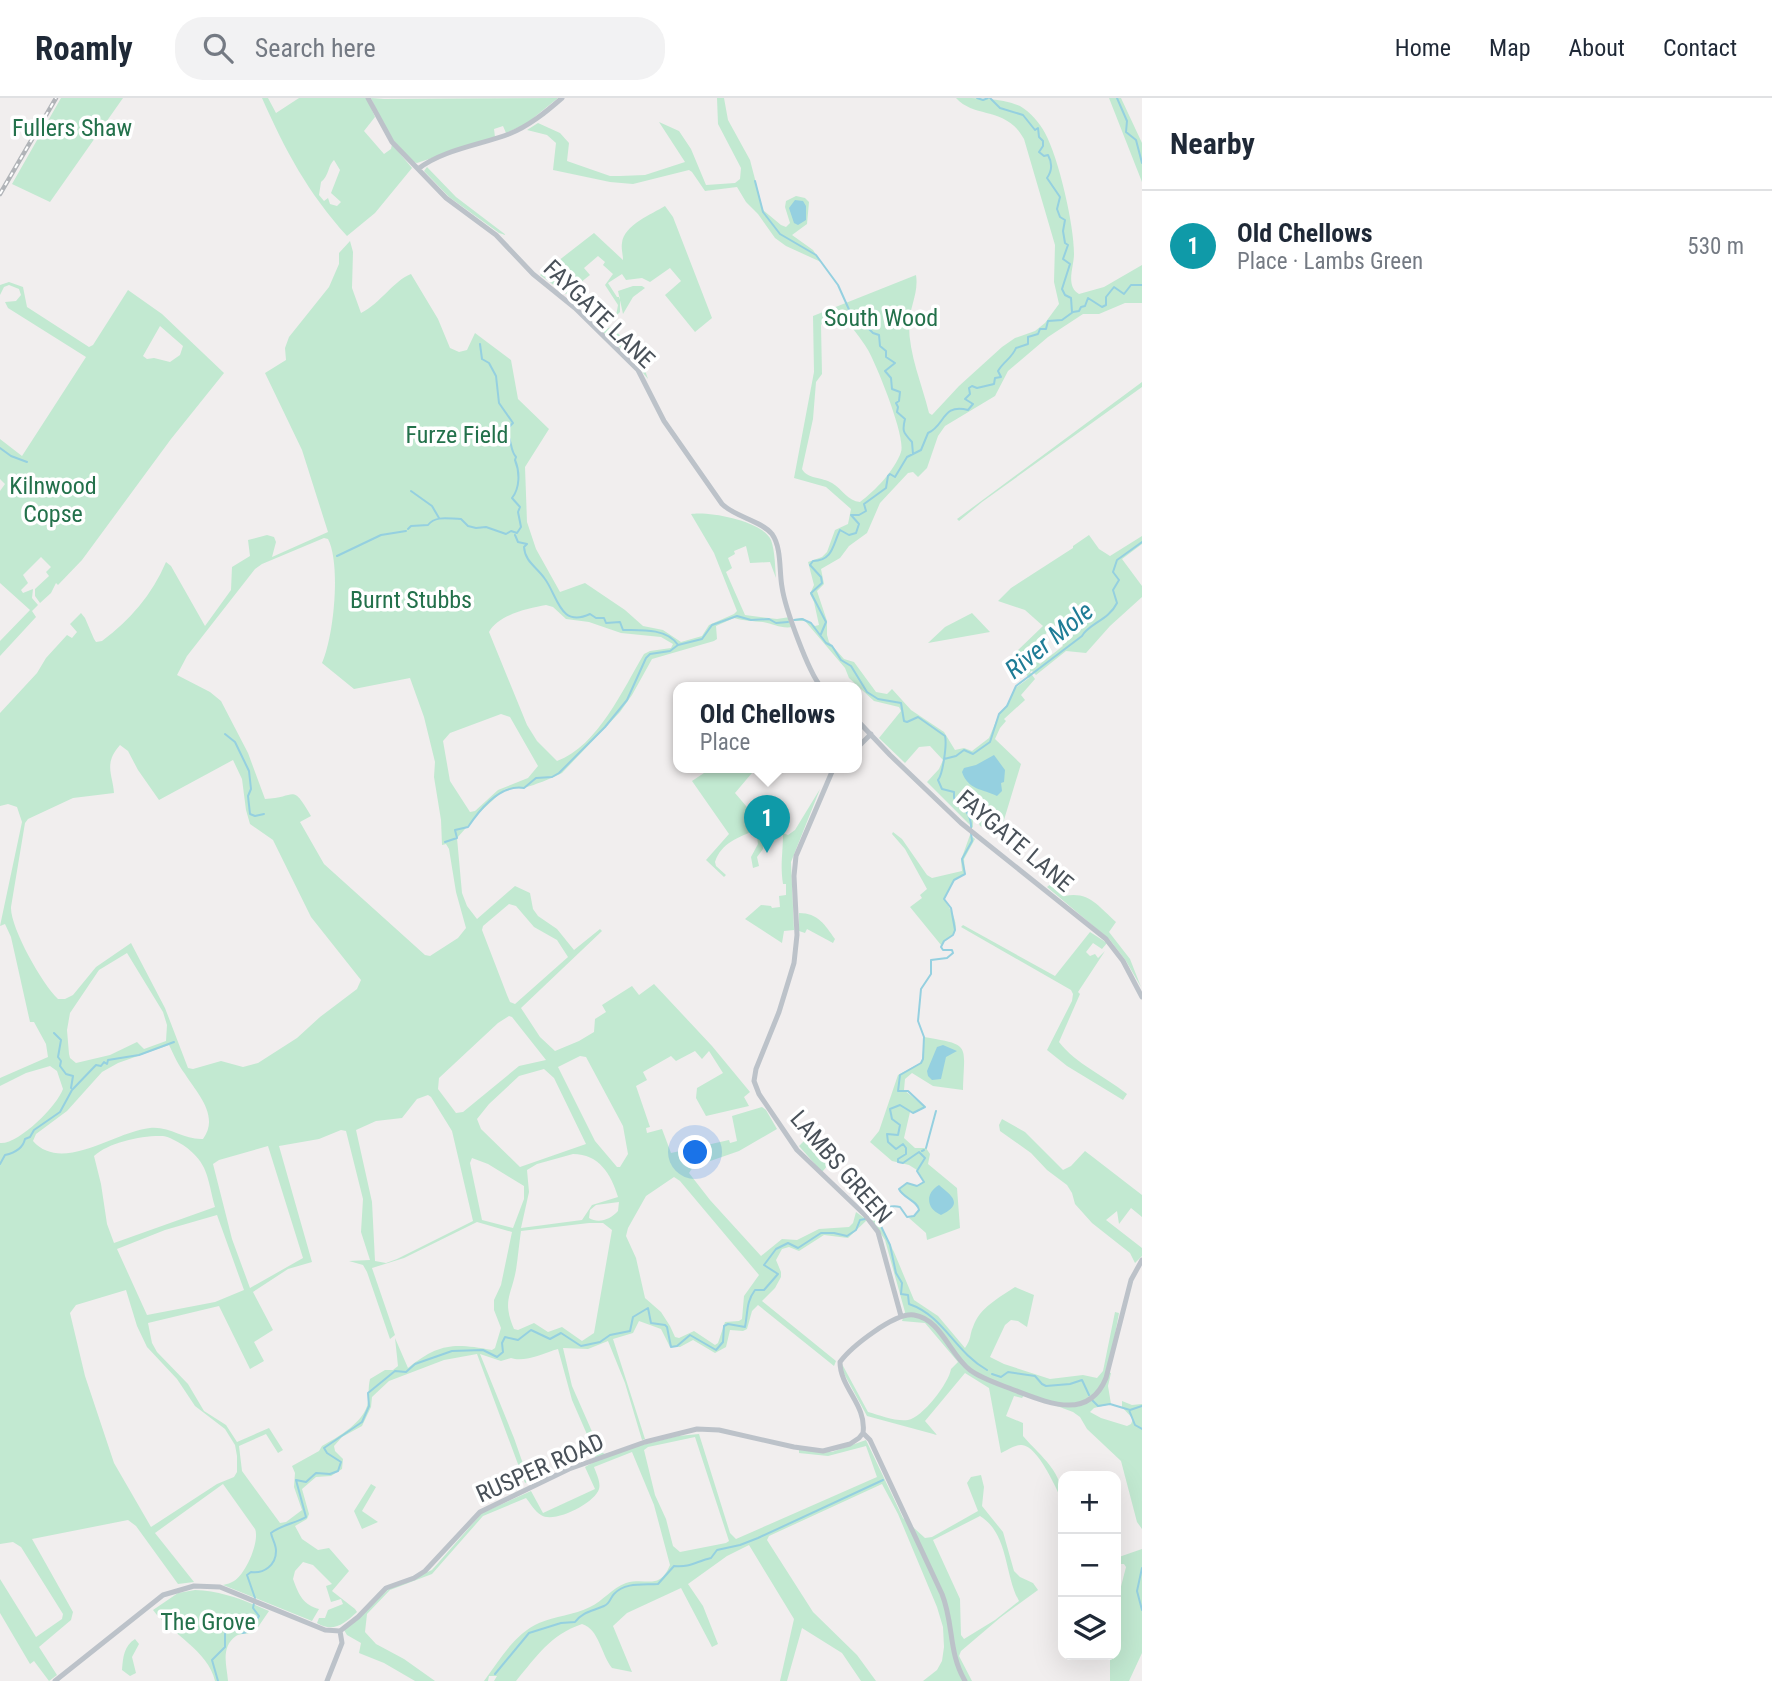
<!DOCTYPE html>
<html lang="en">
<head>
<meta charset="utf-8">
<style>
	:root { --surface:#fff; --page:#f2f2f3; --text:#1f2937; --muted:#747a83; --line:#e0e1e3; --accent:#2563eb }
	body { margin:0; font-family:"Roboto Condensed",sans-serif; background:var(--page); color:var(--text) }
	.controls { position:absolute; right:21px; bottom:21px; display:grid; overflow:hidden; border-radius:14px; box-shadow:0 7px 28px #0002 }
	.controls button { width:63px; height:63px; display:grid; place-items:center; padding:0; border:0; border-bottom:2px solid var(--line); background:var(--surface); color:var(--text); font:35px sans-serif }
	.you { position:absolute; left:696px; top:1055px; width:24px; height:24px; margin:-18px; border:5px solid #fff; border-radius:50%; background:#1a73e8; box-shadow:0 0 0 10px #1a73e833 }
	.badge { display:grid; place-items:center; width:46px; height:46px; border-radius:50%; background:var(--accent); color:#fff; font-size:23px; font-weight:700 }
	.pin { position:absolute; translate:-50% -58px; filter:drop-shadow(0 2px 4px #0008) }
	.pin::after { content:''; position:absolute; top:37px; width:24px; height:21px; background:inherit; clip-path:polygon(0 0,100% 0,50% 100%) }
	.popup { position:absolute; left:673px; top:584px; width:189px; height:91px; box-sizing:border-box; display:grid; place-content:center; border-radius:14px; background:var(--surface); filter:drop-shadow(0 2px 5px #0005); font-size:23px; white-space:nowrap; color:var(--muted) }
	.popup b { font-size:26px; color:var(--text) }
	.popup::after { content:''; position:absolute; left:50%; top:100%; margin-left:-14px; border:14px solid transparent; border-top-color:var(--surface) }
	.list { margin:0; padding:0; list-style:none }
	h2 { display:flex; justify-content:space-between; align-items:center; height:91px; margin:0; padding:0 28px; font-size:30px }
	h2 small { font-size:23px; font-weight:400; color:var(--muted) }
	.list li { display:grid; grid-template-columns:46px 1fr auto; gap:21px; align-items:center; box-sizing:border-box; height:112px; padding:0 28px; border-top:2px solid var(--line) }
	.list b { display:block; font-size:26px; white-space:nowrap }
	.list p { margin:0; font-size:23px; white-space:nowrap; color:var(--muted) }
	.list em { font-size:23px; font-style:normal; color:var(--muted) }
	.icon { flex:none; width:38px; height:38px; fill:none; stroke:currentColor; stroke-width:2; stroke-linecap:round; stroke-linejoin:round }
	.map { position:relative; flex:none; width:1142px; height:1583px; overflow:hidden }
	header { display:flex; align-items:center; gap:42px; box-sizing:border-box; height:98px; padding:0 35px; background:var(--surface); border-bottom:2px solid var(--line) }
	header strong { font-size:33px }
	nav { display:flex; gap:38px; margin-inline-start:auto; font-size:24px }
	.search { width:490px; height:63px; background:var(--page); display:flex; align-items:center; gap:18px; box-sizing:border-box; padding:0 24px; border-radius:28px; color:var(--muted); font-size:26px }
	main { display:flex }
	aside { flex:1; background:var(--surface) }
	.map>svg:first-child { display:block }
	.green { fill:#c2e9d1; fill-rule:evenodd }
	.water { fill:#95d0e0 }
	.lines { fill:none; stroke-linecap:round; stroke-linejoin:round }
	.stream { stroke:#95d0e0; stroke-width:2 }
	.minor { stroke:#bcc2c9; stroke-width:5 }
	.rail-casing { stroke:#b1b4b8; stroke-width:4.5 }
	.rail { stroke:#fff; stroke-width:2; stroke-dasharray:5; stroke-linecap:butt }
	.labels { text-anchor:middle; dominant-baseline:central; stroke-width:7; stroke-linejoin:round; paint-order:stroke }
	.park-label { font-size:24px; fill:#23714b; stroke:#fff }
	.street-label { font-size:24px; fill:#495159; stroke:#fff }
	.water-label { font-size:26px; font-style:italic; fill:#1e7c96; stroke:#fff }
</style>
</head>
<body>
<header>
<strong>Roamly</strong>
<div class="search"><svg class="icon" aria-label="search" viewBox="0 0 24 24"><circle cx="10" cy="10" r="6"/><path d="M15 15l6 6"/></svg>Search here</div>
<nav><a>Home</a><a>Map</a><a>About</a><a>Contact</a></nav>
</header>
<main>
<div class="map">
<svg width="1142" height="1583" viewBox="0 0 1142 1583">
	<rect width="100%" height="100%" fill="#f1eeee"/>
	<!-- green -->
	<path class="green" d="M61 0H123L50 104 12 86Z
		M262 0H268L276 15 299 0H367L375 19 364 33 384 56 391 51 392 46 412 70 375 115 347 138C308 95 285 52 262 0ZM334 62 340 72 331 95 341 104 337 108 330 106 328 100 324 103 319 97 321 84C329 78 328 67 334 62Z
		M371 0 384 1 558 0 526 26 506 35 503 28 494 31 495 39 417 65 413 64 388 36Z
		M717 0H724L728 22 750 62 763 112 781 127 786 129 790 125 785 109 786 103 796 98 805 100 809 104 807 126 792 137 813 152 821 164 786 148 775 140 758 116 746 104 737 89 705 93 692 74 689 72 633 86 610 84 553 72 556 45 547 37 527 32 538 25 560 35 569 45 567 63 610 78H620L645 77 685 64 659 24 679 33 691 51 706 87 735 85 740 81 741 70 718 26Z
		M956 0C976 0 1002 0 1020 8 1030 14 1040 25 1045 35 1059 61 1074 127 1074 156 1074 169 1065 188 1079 196L1104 189 1142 167V205H1125L1099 216H1083L1048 239 1008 273 995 298 945 328 938 338 927 370 918 379 913 374 908 375 880 405 867 435 849 448 840 460 821 471 824 486 817 493 827 523V537L829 544 844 561 854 564 876 594 887 596 892 591 911 612 944 634 955 652 964 650 972 653 989 640 999 616 1010 603 1014 591 1029 580 1021 570 1025 565 1016 554 1043 528 1025 512 998 503 1011 490 1073 450V448L1089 437 1099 451 1110 458 1142 438V446L1122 461 1142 488V499L1110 528 1086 555 1066 553 1036 577 1032 573 1030 574 1035 581 1021 597 1025 602 1004 621 1006 623 1000 630 995 641 1021 666 1000 735 980 728 977 721 973 723V730L927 684 939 671 943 662 930 648 919 649 905 665 879 640 901 613 899 609 874 603 849 580 845 570 805 523H795L794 521 803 520 815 528 819 527 814 504 810 496 814 487 808 464 822 459 827 454 835 432 848 426 851 411 826 389 794 380 814 274 813 218 916 177C919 195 909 210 909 227 909 257 922 286 929 315L932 317 959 288 1002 249 1015 240 1035 233 1045 225 1059 206 1054 184 1055 147 1024 41C1006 8 975 21 956 0ZM837 217H843C851 229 861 240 868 252 877 268 906 339 901 354 895 372 875 393 860 404 848 403 842 391 832 385 822 379 807 381 802 371L813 321 816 284 822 276 821 227 823 223ZM1053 525 1055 529 1053 534 1063 548 1040 566 1033 558H1026L1025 556 1035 552Z
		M1109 0H1121L1142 45V84Z
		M427 69 456 99 506 137 499 135 449 99 424 73Z
		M665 108 673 119 712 220 695 234 665 197 681 183 670 170 650 184 642 180 626 182 622 176 608 185 617 199H620V214L616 218 618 207 605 187 613 176 603 167 605 164 598 158 584 170 590 177 566 196 540 177 594 135 623 162C623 157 621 150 622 145 624 127 652 116 665 108Z
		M350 143 353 154 352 190 361 215C381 205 393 183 411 176L438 221 450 250 459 254 467 252 475 235 511 262 518 301 549 331 525 369 527 424 536 451 560 494 585 485 625 512 643 528 663 532 681 544 702 538 709 527 734 516 737 513 714 455 691 416C709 413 763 423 771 442 775 453 775 468 776 480L770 464 750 465 746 448 734 453 735 456 728 460 732 470 726 474 745 517 777 521 790 519 793 529C781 531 774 526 763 524 753 523 744 523 734 520L716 528 717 541 714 543 652 561 632 597 620 614 562 675C555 679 530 689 523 690 516 691 513 689 505 691L481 713 457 740 462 795 467 808 477 821 515 788 530 795 533 811 538 818 557 831 574 852 600 831 602 833 521 910 540 939 555 953 579 943 594 934 595 921 606 914 602 907 632 888 639 897 654 886 712 948 750 994 744 999 749 1008 706 1018 696 1000 697 990 723 975 709 953 702 961 695 953 676 963 671 958 643 974 647 982 636 988 650 1029 646 1030 647 1035 662 1031 671 1055 729 1042 730 1045 737 1043 732 1018 762 1009 766 1012 777 1031 739 1053 693 1069 689 1075 710 1102 761 1158 782 1141 797 1142 819 1131 849 1129 853 1125 856 1114 867 1122 848 1140 824 1137 799 1153 789 1149 782 1151 776 1162 781 1174V1179L775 1190 762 1203 836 1263 834 1268 758 1207 752 1213 747 1231 743 1233 730 1232 726 1249 715 1255 693 1242 680 1249H670L661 1231 639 1223 633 1235 613 1241 645 1341 642 1342 625 1285 608 1243 588 1251 563 1250 572 1288 601 1354 605 1356 678 1338 699 1336 730 1435 736 1441 877 1379 866 1348 828 1358 799 1355V1352L832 1354 866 1342 903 1420 925 1440 932 1439 978 1413 967 1385 971 1379 981 1377 984 1389 982 1408 1003 1434 1014 1473 1020 1479 1033 1485 1038 1492 1001 1519 961 1553 959 1558 972 1583H923L937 1572 942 1563 944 1549 943 1529 937 1509 898 1416 882 1386 769 1438 767 1442 813 1514 857 1557 876 1583H861L842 1555 802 1530 787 1583H780L794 1521 749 1447 727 1458 688 1486 703 1508 718 1546 712 1549 681 1490 627 1515 613 1528 632 1574 612 1570C601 1556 599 1531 582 1526 550 1537 537 1558 516 1583H494L497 1578H489L488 1583H484C499 1563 514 1536 539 1525 555 1518 574 1517 590 1509 603 1503 612 1490 626 1485 647 1479 659 1493 670 1467L654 1407 632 1354 594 1369C596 1375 601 1384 599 1391 595 1405 554 1426 541 1417 535 1414 530 1405 526 1400L483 1418 432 1476 390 1492 367 1516 365 1534 376 1546 404 1561 435 1583H415L384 1565 359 1555 361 1545 347 1537 344 1532 389 1491 432 1472 482 1415 531 1393 543 1415 595 1391 585 1369 592 1365 596 1357 572 1302 558 1251C544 1255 524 1265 511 1260L501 1263 480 1256 514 1340 529 1383 525 1385 477 1256 444 1262 389 1283 372 1299 371 1309 362 1328 342 1339 334 1348 335 1353 343 1361 342 1371 331 1378 316 1379 302 1391 309 1416 307 1421 295 1428 302 1441 318 1452 329 1450 349 1473 332 1493 355 1511 357 1514C344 1526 333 1535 317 1525L319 1520H325L328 1512 343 1506 341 1501 331 1504 326 1488 332 1486 313 1467 303 1464 295 1473 293 1481C299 1498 304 1507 319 1511L312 1523 223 1487C227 1486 231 1485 234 1483 246 1476 260 1443 255 1431L223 1386 155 1435 194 1484 178 1486 136 1428 128 1422 32 1441 73 1514 71 1522 39 1549 57 1577 49 1583 34 1563 30 1566 0 1515V1481L36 1539 62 1521 63 1516 21 1449 13 1444 0 1446V1045C18 1047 57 1008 63 991L57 973 50 968 26 975 0 988V980L48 959 46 946 34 924H30L11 839 5 826 0 828 22 724 17 709 8 706 0 708V615L37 575 46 560 67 537 72 540 77 534 70 526 81 515 85 520 94 541 96 544 102 543C130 522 152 497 166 464L171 468 205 528 231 492 232 469 250 458 248 442 267 437 274 439 276 444 272 459 328 434 302 352 265 275 286 262 285 250 289 239 329 189 339 166V155ZM324 440 328 441C341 466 334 538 322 565L354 591 410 580 424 619 435 664 434 679 441 722 442 747 446 746 449 751 456 794 466 830 458 840 430 858 425 857 324 766 300 724 311 718C291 684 297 700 265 701L248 655 221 603 210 594 177 577 187 558 255 471 262 466ZM546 507 553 509 566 521 589 524 621 535 661 539 673 546 671 550 650 553 644 556C623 591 598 648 557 663L537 643 527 627 489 534C498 517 528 510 546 507ZM501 616 510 619 538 668 528 680 498 692 475 713 470 714 450 683 443 643 450 635ZM120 647 128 653 138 672 159 702 233 662 242 681 246 712 250 726 273 742 311 819 361 882 357 891 320 919 297 940 258 965 243 969 221 963 193 971 188 970 165 910 131 845 96 869 73 897 65 901H58C42 886 10 829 11 809L25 725 28 721 73 700 114 695C113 677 103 666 120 647ZM509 806 516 808 534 829 557 842 568 859 515 906 510 904 507 897 482 832 483 828ZM127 855 163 914 167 927 166 943 144 951 137 944 110 957 76 965 70 960 69 956 67 932 70 915 99 872ZM509 918 512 919 546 962 519 968 463 1014 456 1015 438 991 439 980 498 925ZM169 947C174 957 178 967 185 976 197 995 220 1018 203 1041 184 1042 170 1028 150 1030 116 1033 62 1076 33 1043L36 1036 67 1013 102 974 118 965ZM580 958 586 959 623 1028 628 1056 620 1069H617L595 1043 558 969ZM544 971 554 980 586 1046 520 1069 481 1031 477 1021 489 1006 519 978ZM428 997 431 999 452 1033 473 1123 397 1161 386 1165 375 1163 372 1104 356 1032 376 1023 402 1020 417 1001ZM341 1032 346 1033 363 1101 361 1134 370 1162 349 1163 363 1167 367 1174 390 1241 395 1237 372 1170 404 1160 477 1124 512 1134 501 1187 494 1202V1212L501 1230 495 1250 492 1252C454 1245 439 1245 408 1270L395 1240 398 1268 393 1272H385L370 1281C368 1290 369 1296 368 1304 365 1324 338 1339 322 1348L319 1353 292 1368 295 1375 294 1389 302 1412 286 1424 280 1425 242 1373 239 1348 266 1336 278 1355 283 1352 269 1330 237 1344 226 1327 204 1313 188 1286 157 1254 152 1245 148 1225 219 1208 250 1271 264 1263 254 1244 273 1232 253 1194 288 1171 312 1164 279 1048 319 1041ZM163 1038C170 1039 176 1043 183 1047 209 1065 207 1080 215 1109L114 1145 107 1126 101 1086 94 1058C109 1044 143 1037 163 1038ZM268 1048 303 1160 250 1190 232 1141 213 1066 219 1062ZM573 1056C599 1056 611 1076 618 1099L592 1107 582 1122 521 1130 529 1094 527 1072 537 1066ZM472 1060 488 1066 524 1088V1101L513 1130 482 1122 470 1065ZM674 1079 680 1083 759 1177 744 1198 742 1221 739 1223 725 1224 718 1245 715 1247 694 1233 679 1240 675 1239 670 1228 661 1214 645 1200 636 1160 626 1138 628 1130 646 1098ZM619 1104 618 1113C611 1121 599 1126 589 1120L590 1112 596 1107ZM217 1117 244 1192 215 1204 147 1217 117 1151 165 1132ZM589 1125H603L612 1132 594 1235 582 1243 562 1229 548 1234 534 1225 518 1232 514 1231C502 1202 511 1199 516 1172 518 1159 519 1146 521 1133ZM126 1192 137 1228 147 1249 177 1281 195 1308 225 1331 235 1347 237 1358V1374L234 1379 217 1386 151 1429 114 1365 85 1278 70 1215 76 1207ZM695 1339 729 1443 726 1445 680 1454 673 1448 666 1421 655 1397 644 1352 648 1349ZM980 1418C1009 1436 1004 1476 1019 1503L995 1522 964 1541 961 1537 960 1501 933 1442Z
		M9 184 23 189 27 209 89 249 93 247 128 192 162 216 224 275 171 341 82 462 58 487 56 485 51 495 40 505 35 498V491L49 478 46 474 51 469 41 459 23 477 28 485 21 492 23 495 33 491 32 500 38 507 32 513 36 519 0 558V543L30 512 0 485V393L5 386 0 381V341L22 358 86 259 8 210 5 204 16 203 21 197 19 191 9 187 4 189 0 197V187ZM160 228 183 248 180 257 170 264 154 260 147 261 143 258Z
		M633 188H642L645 190 633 199 623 216 618 193Z
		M611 229 639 255 648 281 631 260 602 233Z
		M1142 284V289L982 404 959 423 957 421Z
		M972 515 990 534 928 545 945 529Z
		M713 669H757L735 695 764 729 763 751 757 759 759 768 753 770 751 759 758 746 756 732C739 739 721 745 715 764L716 768 726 777 724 779 706 762 729 736 692 683Z
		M820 691 791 764 794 832 784 833 782 845 745 821 761 807 771 808 772 810 780 809 779 798 786 797V786H783C780 767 783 755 783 735L788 737 795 732Z
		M893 734 902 741 927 777 932 780 962 773 961 762 970 737 975 741 964 761 965 776 954 782 944 800C948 808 959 823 955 834 953 838 944 843 941 847L910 809 922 800 920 797 927 791 905 751 892 736Z
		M1051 786 1065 798C1089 793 1099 809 1116 824L1109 834 1130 861 1141 889 1126 863 1110 842 1047 789Z
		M799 815C818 815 825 827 835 841L833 845 807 831 805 835 799 833Z
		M963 827 1055 878 1090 834 1107 845 1102 851 1093 845 1086 854 1090 858 1095 856 1098 860 1105 853 1078 894 1080 896 1059 944C1076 966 1105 978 1127 996L1123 1002 1067 968 1047 952 1072 903 1073 896 1071 892 961 829Z
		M924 939C972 947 964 946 963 992L933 988 912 975 905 981 904 992 925 1009 915 1014H910L904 1040 915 1050H926L930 1056 928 1066 957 1090 960 1130 927 1142 926 1135 909 1120 917 1116 919 1109 901 1095 899 1091 906 1085 917 1088 924 1083 917 1072 909 1067 892 1063 870 1044 879 1033 898 977 922 964Z
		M1002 1021 1025 1034 1063 1072 1071 1068 1085 1053 1142 1097V1119L1131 1110 1119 1126 1117 1113 1106 1122 1142 1150V1158L1135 1165 1130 1155 1092 1125 1075 1106 1072 1095 1067 1087 1047 1072 1031 1055 1000 1033 999 1027Z
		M811 1036 829 1066 822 1074 799 1048Z
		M878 1114 880 1116 879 1124 894 1154 914 1202 938 1218 965 1250C972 1240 969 1238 973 1229 980 1209 999 1200 1015 1189L1034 1197 1027 1229 1018 1223 1011 1222 1005 1227 990 1259 1004 1266 1050 1281 1083 1277 1097 1280 1103 1273 1115 1214 1119 1215 1108 1274 1111 1275 1108 1288 1111 1306 1094 1310 1090 1314 1101 1320 1127 1328 1131 1326 1133 1321 1122 1309V1303L1132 1307 1142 1306V1431L1137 1424 1121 1363 1087 1331 1080 1319 1073 1314 1025 1296 1022 1300 1014 1298 1006 1318 1023 1325V1338C1042 1360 1063 1373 1063 1405 1057 1392 1038 1348 1022 1347 1016 1346 1006 1353 1001 1355L989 1290 965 1275 925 1323 937 1337 867 1318 842 1272V1266L868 1314C879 1317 897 1324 908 1322 922 1320 949 1285 951 1271L958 1264 925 1225 902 1223 905 1214 885 1142 867 1115 873 1116Z
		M371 1386 376 1389 362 1413 378 1424 362 1431 354 1413Z
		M1142 1451V1555L1129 1583H1110V1557H1116V1508L1126 1469 1124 1466H1116V1460Z
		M195 1492C222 1493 244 1502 269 1513L254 1535C248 1536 241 1535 236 1538 220 1549 227 1569 228 1583H215C208 1552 171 1536 153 1512L178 1495Z
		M135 1541 139 1546 132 1559 136 1575 130 1578 122 1572C123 1559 124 1548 135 1541Z"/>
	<!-- water -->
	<path class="water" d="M795 102 803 103 806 108V122L798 127 794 125 789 110Z
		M994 657 1005 672 1004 684 1001 685 1002 693 997 698C983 691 968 692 962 674L964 670 976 667Z
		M943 947 957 953 946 959 941 981 932 982 928 978 927 973 937 949Z
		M939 1087C952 1098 964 1106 941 1117 926 1111 925 1095 939 1087Z"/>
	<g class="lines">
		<!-- stream -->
		<path class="stream" d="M977 0 983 2 988 0
			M990 0 1000 10 1023 17 1035 32 1038 30 1039 39 1043 43V48L1039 54 1044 58 1048 57C1053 66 1052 73 1047 80L1060 99 1057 111 1060 119 1065 122 1063 133 1065 145 1068 147 1063 161 1070 166 1062 191 1065 197 1071 200 1072 214
			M1117 0 1127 23 1126 34 1136 42 1142 65
			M755 83 763 114 780 136 816 157 838 187 851 216H862L868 224 866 228 873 235 879 237 880 248 886 253V259L895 265 885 273 891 280 892 291 900 294 899 303 896 305 898 309 897 314 905 321C902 333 903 334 912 344L913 356
			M0 350 11 358 27 364
			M411 393 432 408 439 420
			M408 431 411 428 428 427C436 417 449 421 461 421L468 428 476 430 486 429 506 436 511 433 517 435 521 429 518 414 520 409 512 400C520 390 520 374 515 362L516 359C509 351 513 341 505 333L513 325 499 305 496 278 489 265 482 261 480 246
			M515 437 518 444 527 446 524 449C525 464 537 469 545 481 558 499 560 530 590 516L596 520H604L606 525 620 524 623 532C640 532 667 530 678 547
			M337 458 381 437 406 433
			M794 522 802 521 811 525 826 545 832 548 841 562 851 568 867 594 878 601 901 605 904 623 907 624 918 619 945 638C947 646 943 676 938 682L942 691 954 694V700C962 708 972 717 971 730
			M821 536 826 524 811 495 822 485 821 479 810 467 813 463C833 463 833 446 840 432L849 437 856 435 859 426 851 417H859L866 413 864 406 886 390 888 378 890 376 895 379 907 359 921 352 928 335C945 328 942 305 968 312L973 306 965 301 970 296 969 290 972 288 977 290 994 286 995 280 1001 279 998 273C1003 264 1012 260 1016 250L1028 246V239L1038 236 1040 231H1046L1048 223 1062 222 1073 214 1079 213 1081 209 1085 208 1088 200 1102 209 1106 207V199L1114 189 1124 196 1131 187H1142
			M225 636 235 644 249 673 251 691 248 698 250 716 255 718 264 716
			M944 661 956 658 964 652 973 656 990 644 999 616 1007 608 1016 588 1082 538C1088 526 1109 522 1117 505L1113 492 1119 482 1113 474 1117 462 1142 444
			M445 744 457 740 455 732 468 729C480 711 500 686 524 690L536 680 552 679 559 675 605 629 627 602 646 560 650 556 670 553 678 547 702 541 712 527 737 518 751 522 769 521 776 525 788 524
			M54 935 61 942 58 959 61 963 60 968 66 976 73 978 71 990
			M926 1050 936 1013
			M922 1053 924 1052
			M0 1066 5 1057C14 1055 23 1050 25 1041L30 1039 34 1032 60 1014 72 992 96 967 101 968 104 964 107 966 108 962 139 957 174 944
			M879 1114V1124L890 1147 896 1175 902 1185 901 1196 908 1197 909 1206C944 1218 954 1253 987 1272
			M870 1120C880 1114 886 1106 900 1109L907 1119 914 1118 919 1112C918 1103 903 1100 899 1091L907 1085 917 1088 924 1084 917 1073 925 1060 919 1054 903 1065 898 1064V1061L906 1056V1050L903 1046 896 1051 888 1044 887 1036 898 1037 900 1027 892 1021 890 1011 900 1007 913 1015 925 1009 908 993H898L900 977 921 965 923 961 924 939 918 923 921 891 931 876V862L947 860 953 855 952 852H943L941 849 944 843 953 837 955 832 951 810 944 801 954 782 965 776 962 761 972 743 971 735
			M992 1276 1001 1279 1008 1274 1035 1278 1042 1286 1046 1288 1070 1286 1082 1282 1089 1297
			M1092 1302 1098 1308 1110 1306 1130 1312 1142 1308
			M1129 1312 1135 1327 1142 1331
			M1142 1470 1137 1493 1142 1512
			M255 1500 247 1477 251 1474C264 1476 276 1467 276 1453 276 1446 272 1441 271 1435 281 1427 296 1425 306 1419L296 1382 306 1384 316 1375 330 1376 338 1373 341 1364 327 1355 324 1350 362 1324 369 1308 368 1295 395 1273 406 1274 415 1266 452 1253 483 1252 497 1259 503 1254 502 1245 505 1239 518 1242 531 1232 550 1241 561 1235 581 1248 600 1244 610 1237 630 1233 633 1219 648 1210 651 1225 665 1227 667 1229 671 1249 677 1248 690 1237 716 1252 723 1244 724 1228 728 1226 745 1229C748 1214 746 1204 755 1192H764L778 1176 764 1167 776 1151 788 1145 798 1150 821 1135H834L847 1138 856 1132 860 1122 865 1121
			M495 1576 529 1535 561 1525 575 1524C582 1514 593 1513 604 1508 610 1506 610 1500 614 1496 625 1484 643 1487 658 1486L674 1468C690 1470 697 1463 711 1460L717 1452 740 1447 758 1440 883 1382
			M218 1583 212 1562 225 1549V1536L227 1531 233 1530 243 1535 250 1533 259 1518 253 1510 254 1505"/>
		<!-- minor -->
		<path class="minor" d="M368 0 392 44 446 100 496 137 533 176 575 210 638 272 664 323 722 406C735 419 762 423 772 436 782 450 779 474 782 489 785 510 808 573 821 589
			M418 71C442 52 480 47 509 36 529 28 546 14 562 0
			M856 621 890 657 961 725 1106 841 1123 863 1142 899
			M856 651 871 636
			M834 669 796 758 794 778 797 837 794 865 779 914 756 971 754 983 759 996 797 1052 865 1117 878 1134 901 1218
			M863 1335C867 1307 840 1290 840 1264 851 1249 895 1214 914 1217 941 1221 950 1257 970 1272 982 1281 999 1286 1014 1292 1046 1304 1088 1324 1106 1280L1131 1182 1142 1162
			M863 1335 870 1342 942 1496C954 1526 948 1554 965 1583
			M55 1583 163 1497 194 1488 220 1489 325 1532 340 1533 358 1519 386 1490 414 1480 425 1473 480 1414 569 1371 645 1344 697 1331 719 1332 794 1349 823 1353 850 1346 859 1340 863 1335
			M327 1583 342 1545 340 1533"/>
		<!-- rail casing -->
		<g class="rail-casing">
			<path id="rail" d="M0 96 56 0"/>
		</g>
		<!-- rail -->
		<use href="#rail" class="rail"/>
	</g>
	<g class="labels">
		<!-- park labels -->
		<g class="park-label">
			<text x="72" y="30">Fullers Shaw</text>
			<text x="881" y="220">South Wood</text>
			<text x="457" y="337">Furze Field</text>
			<text x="53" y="388">Kilnwood<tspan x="53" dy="28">Copse</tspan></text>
			<text x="411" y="502">Burnt Stubbs</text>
			<text x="208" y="1524">The Grove</text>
		</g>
		<!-- street labels -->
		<g class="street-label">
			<text transform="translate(599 216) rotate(44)">FAYGATE LANE</text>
			<text transform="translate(1015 743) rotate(40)">FAYGATE LANE</text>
			<text transform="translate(841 1069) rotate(49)">LAMBS GREEN</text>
			<text transform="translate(540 1370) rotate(-24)">RUSPER ROAD</text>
		</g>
		<!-- water labels -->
		<g class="water-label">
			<text transform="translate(1049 542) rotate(-39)">River Mole</text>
		</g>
	</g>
</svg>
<div class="controls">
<button>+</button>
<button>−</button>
<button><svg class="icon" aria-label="layers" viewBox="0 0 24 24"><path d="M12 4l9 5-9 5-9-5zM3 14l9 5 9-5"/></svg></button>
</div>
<div class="you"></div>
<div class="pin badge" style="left:767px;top:755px;background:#0f9aa8">1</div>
<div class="popup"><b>Old Chellows</b>Place</div>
</div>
<aside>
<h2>Nearby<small></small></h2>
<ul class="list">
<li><span class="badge" style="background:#0f9aa8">1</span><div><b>Old Chellows</b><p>Place · Lambs Green</p></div><em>530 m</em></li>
</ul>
</aside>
</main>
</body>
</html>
